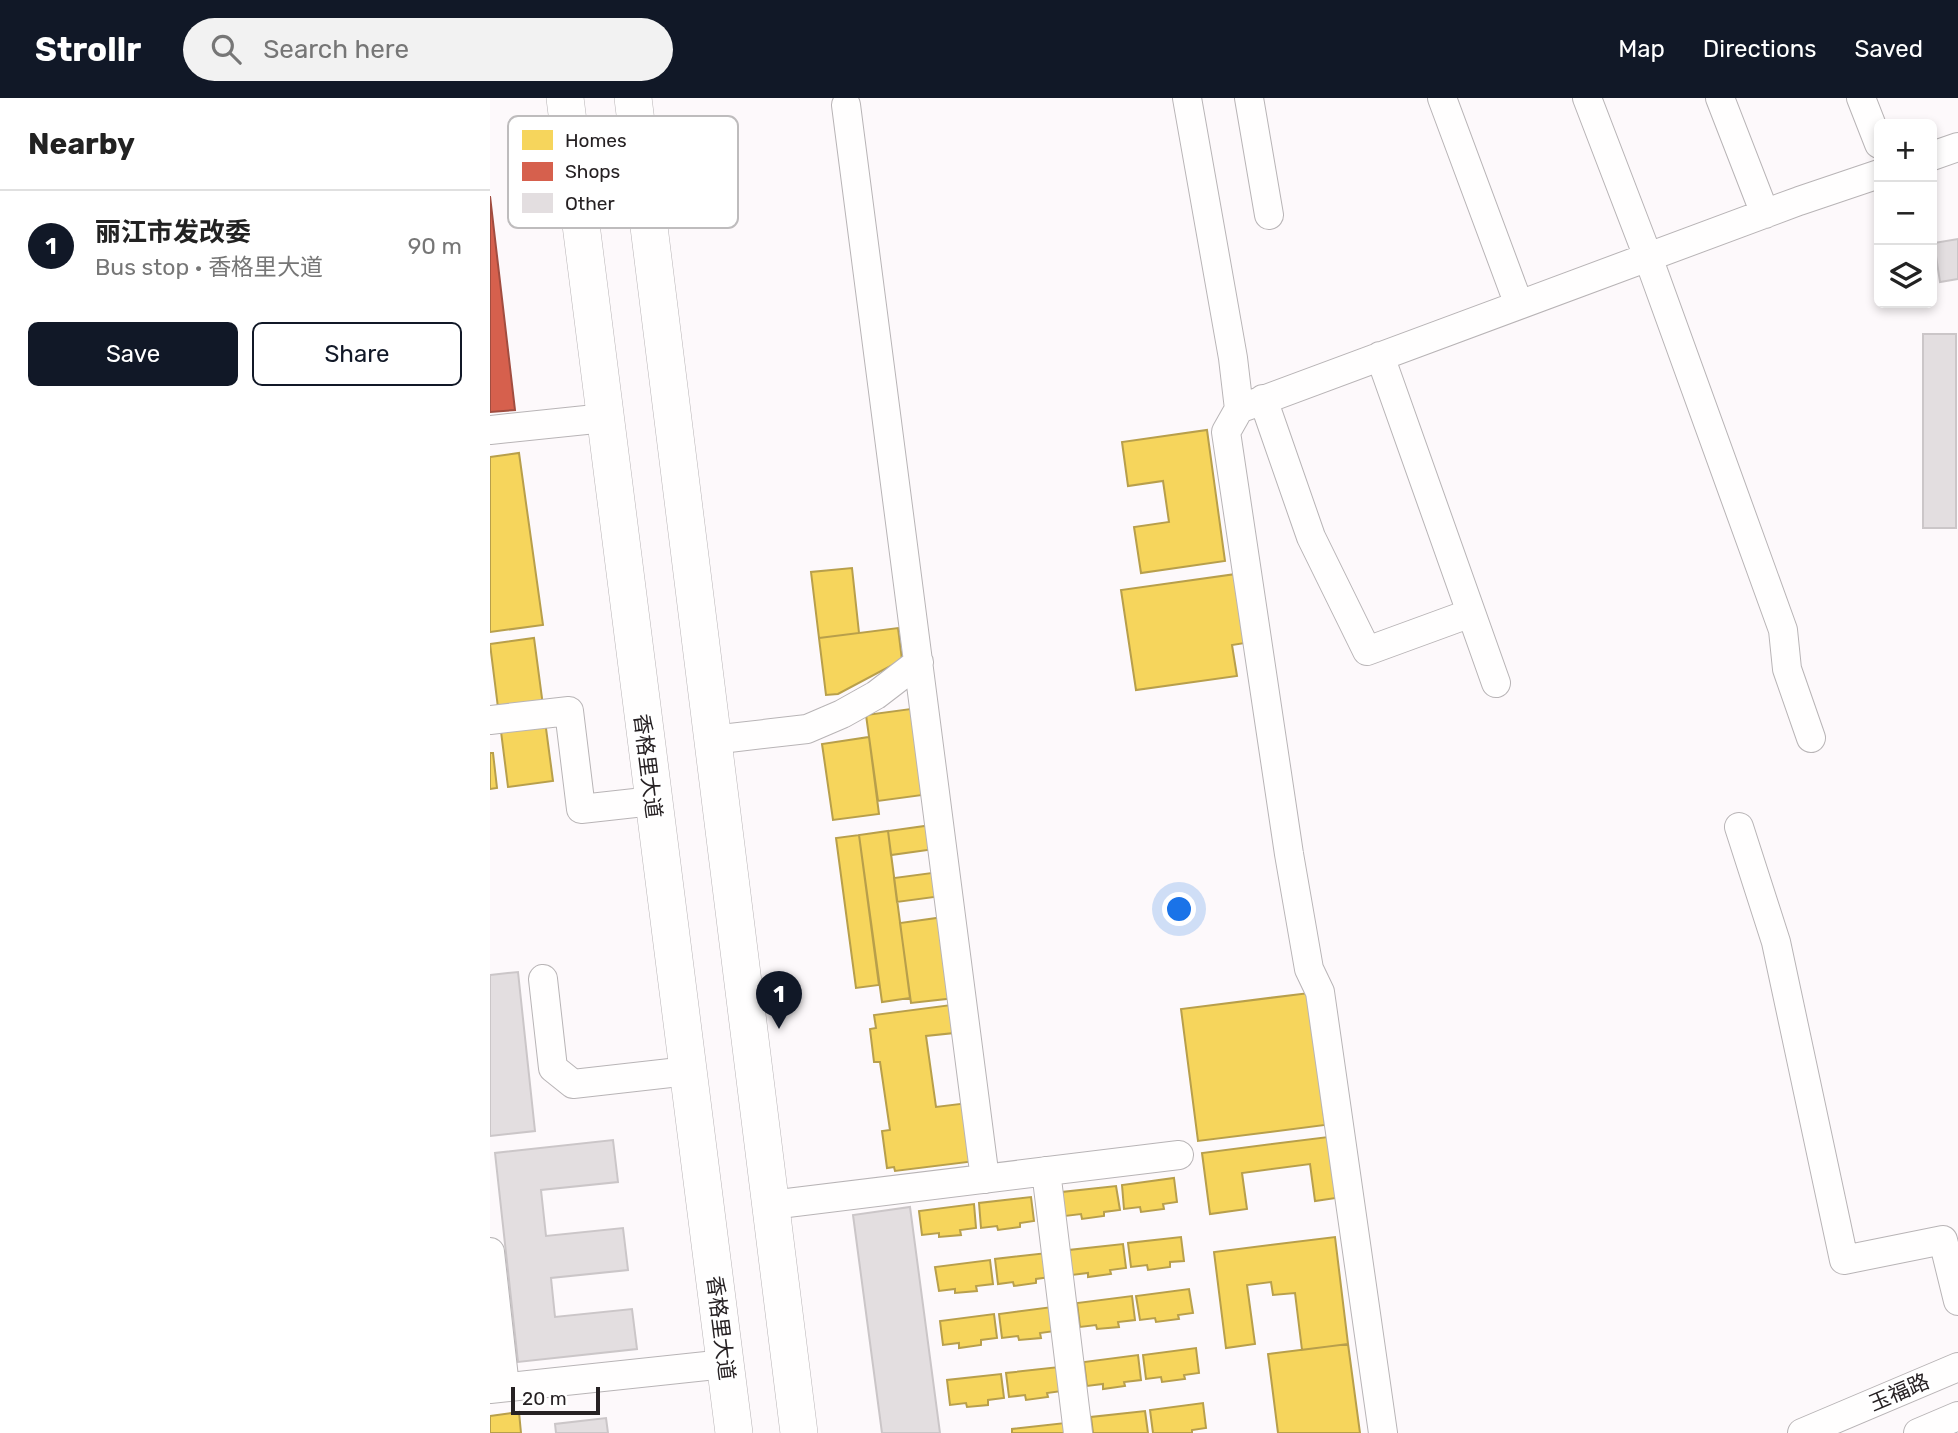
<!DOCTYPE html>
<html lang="en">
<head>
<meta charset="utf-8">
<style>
	:root { --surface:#fff; --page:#f2f2f2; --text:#222; --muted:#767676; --line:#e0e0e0; --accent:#111827 }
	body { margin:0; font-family:Rubik,"Noto Sans SC",sans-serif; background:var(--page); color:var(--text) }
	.controls { position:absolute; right:21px; top:21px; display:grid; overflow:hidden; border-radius:10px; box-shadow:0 4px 10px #0003 }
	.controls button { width:63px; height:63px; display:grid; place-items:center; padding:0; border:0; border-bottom:2px solid var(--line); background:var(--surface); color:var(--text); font:35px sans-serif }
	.scale { position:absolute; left:21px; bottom:18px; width:89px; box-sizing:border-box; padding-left:7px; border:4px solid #262123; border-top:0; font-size:19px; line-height:24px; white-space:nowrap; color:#262123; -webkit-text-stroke:5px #fff; paint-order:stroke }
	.you { position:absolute; left:690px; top:812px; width:24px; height:24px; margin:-18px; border:5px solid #fff; border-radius:50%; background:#1a73e8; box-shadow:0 0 0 10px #1a73e833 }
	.badge { display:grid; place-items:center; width:46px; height:46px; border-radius:50%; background:var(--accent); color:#fff; font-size:23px; font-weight:700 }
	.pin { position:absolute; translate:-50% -58px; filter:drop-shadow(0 2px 4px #0008) }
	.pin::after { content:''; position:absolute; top:37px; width:24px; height:21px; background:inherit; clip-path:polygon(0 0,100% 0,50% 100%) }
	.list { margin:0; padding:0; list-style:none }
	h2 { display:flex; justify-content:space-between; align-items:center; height:91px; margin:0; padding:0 28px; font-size:30px }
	h2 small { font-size:23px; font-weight:400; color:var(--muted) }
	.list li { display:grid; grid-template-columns:46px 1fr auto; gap:21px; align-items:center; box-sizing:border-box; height:112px; padding:0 28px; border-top:2px solid var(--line) }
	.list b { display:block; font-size:26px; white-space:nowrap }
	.list p { margin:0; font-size:23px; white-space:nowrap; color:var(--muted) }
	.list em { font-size:23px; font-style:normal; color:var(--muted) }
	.actions { display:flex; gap:14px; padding:21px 28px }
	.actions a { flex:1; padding:16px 0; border:2px solid var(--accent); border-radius:10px; text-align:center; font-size:24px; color:var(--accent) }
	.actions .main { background:var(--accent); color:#fff }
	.icon { flex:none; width:38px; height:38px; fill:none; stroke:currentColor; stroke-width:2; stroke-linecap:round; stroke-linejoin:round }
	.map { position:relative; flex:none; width:1468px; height:1335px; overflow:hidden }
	header { display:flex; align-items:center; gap:42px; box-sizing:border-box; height:98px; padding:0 35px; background:var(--accent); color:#fff }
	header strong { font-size:33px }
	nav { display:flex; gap:38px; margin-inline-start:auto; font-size:24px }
	.search { width:490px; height:63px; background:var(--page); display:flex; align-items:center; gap:18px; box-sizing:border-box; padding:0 24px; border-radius:38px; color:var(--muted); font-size:26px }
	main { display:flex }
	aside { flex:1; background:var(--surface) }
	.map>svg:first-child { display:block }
	.homes { fill:#f6d55c; stroke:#b89f4b; stroke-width:2 }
	.shops { fill:#d6604d; stroke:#a14d40; stroke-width:2 }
	.building { fill:#e3dee0; stroke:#cbc6c8; stroke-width:2 }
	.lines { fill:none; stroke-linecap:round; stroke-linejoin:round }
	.minor-casing { stroke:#b8b4b6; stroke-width:30 }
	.major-casing { stroke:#b8b4b6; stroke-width:38 }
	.minor { stroke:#fffefe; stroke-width:28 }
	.major { stroke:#fffefe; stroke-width:37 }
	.labels { text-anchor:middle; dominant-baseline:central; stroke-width:7; stroke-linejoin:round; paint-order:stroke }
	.street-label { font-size:21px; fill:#262123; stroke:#fff }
	.key { fill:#fff; stroke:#bebcbd; stroke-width:2 }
	.key-label { font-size:19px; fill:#262123 }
</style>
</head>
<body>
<header>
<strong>Strollr</strong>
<div class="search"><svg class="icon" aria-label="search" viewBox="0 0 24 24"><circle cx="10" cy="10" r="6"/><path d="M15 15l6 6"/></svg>Search here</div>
<nav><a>Map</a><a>Directions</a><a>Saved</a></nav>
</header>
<main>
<aside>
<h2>Nearby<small></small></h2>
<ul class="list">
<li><span class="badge">1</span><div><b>丽江市发改委</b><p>Bus stop · 香格里大道</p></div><em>90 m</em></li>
</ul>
<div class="actions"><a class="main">Save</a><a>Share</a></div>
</aside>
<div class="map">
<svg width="1468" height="1335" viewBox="0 0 1468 1335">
	<rect width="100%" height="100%" fill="#fdf9fb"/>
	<!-- homes -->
	<path class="homes" d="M717 332 735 463 651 475 644 429 679 424 673 383 638 388 632 344Z
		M29 355 53 527 0 534V359Z
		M362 470 369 535 329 540 321 474Z
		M746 476 755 545 742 547 747 578 646 592 631 492Z
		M408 530 412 562 348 596 336 597 329 540Z
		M44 540 63 683 18 689 0 546Z
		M428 610 440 696 388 703 376 617Z
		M379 639 389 716 343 722 332 646Z
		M0 655H3L7 690 0 691Z
		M442 727 445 751 401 757 398 733Z
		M398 733 420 900 392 904 369 737Z
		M369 737 389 887 366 890 346 740Z
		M449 774 452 798 407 804 404 780Z
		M454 819 465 900 421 905 410 825Z
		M819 895 835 1027 708 1043 691 911Z
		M461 907 464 935 436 938 446 1009 478 1005 486 1063 405 1073 404 1069 397 1070 392 1033 400 1032 390 964H384L380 931 386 930 384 917Z
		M838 1039 846 1100 825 1103 820 1066 752 1075 757 1111 720 1116 712 1055Z
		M684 1080 687 1104 673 1106 674 1111 651 1114 650 1109 634 1111 632 1087Z
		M626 1088 630 1112 614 1114V1118L592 1121 591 1116 575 1118 572 1094Z
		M541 1099 544 1123 530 1125V1129L508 1132 507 1128 491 1130 489 1105Z
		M484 1106 486 1130 470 1132 471 1137 449 1139V1135L432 1137 429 1113Z
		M691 1139 694 1163 680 1164V1169L658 1172 657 1167 641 1169 638 1145Z
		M845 1139 858 1246 812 1252 805 1195 783 1197 781 1184 757 1187 765 1246 736 1250 724 1154Z
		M633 1146 636 1170 620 1172 621 1176 598 1179V1175L582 1177 579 1152Z
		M557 1155 561 1179 546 1181V1185L524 1188 523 1184 508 1186 505 1161Z
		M500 1162 503 1186 486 1188 487 1193 465 1195V1191L449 1193 445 1169Z
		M699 1191 703 1215 688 1217 689 1221 666 1224 665 1220 650 1222 646 1198Z
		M642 1198 645 1222 628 1224 629 1229 607 1231 606 1227 590 1229 587 1205Z
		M562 1209 565 1233 550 1235 551 1240 529 1242 528 1238 512 1240 509 1216Z
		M504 1216 507 1240 491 1242V1247L469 1250V1245L453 1247 450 1223Z
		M858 1246 870 1335H788L778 1256Z
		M706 1250 709 1275 694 1277 695 1281 672 1284 671 1279 656 1281 653 1257Z
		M648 1257 651 1282 634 1284 635 1288 613 1291V1286L597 1288 594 1264Z
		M569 1269 572 1293 557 1295 558 1299 536 1302 535 1297 519 1299 516 1275Z
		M511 1276 514 1300 498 1302V1307L477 1309 476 1305 460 1307 457 1282Z
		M713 1305 716 1330 702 1332V1335H663L660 1312Z
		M655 1313 658 1335H603L601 1319Z
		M29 1314 31 1335H0V1318Z
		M575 1325 576 1335H522V1331Z"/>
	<!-- shops -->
	<path class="shops" d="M0 98 25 312 0 314Z"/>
	<!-- building -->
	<path class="building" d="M1468 141V181L1450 184 1444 145Z
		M1433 236H1466V430H1433Z
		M28 874 45 1033 0 1038V877Z
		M123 1042 128 1084 51 1092 56 1138 133 1130 138 1172 61 1180 65 1219 142 1211 147 1251 28 1264 5 1055Z
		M420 1109 450 1335H392L363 1117Z
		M116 1320 118 1335H66L65 1326Z"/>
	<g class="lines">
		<!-- minor casing -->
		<g class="minor-casing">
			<path id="minor" d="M697 0 743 260 749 311 736 334 799 756 819 871 830 894 893 1335
				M759 0 779 117
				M952 0 1029 207
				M1097 0 1158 159 1293 532 1297 571 1321 640
				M1230 0 1275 116
				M1371 0 1389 46
				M356 7 495 1081
				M1442 58 1468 49
				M890 258 1006 585
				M773 301 821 439 877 553 981 515
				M749 311 1309 103 1389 76
				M0 332 115 320
				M0 622 79 613 91 711 163 703
				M222 642 317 631 352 616 386 597 429 564
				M1249 729 1286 844 1354 1162 1453 1142 1468 1203
				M53 881 63 970 83 986 198 973
				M556 1073 588 1335
				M281 1107 689 1057
				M0 1154 15 1289
				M0 1291 235 1266
				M1312 1335 1468 1269
				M1428 1335 1468 1318"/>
		</g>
		<!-- major casing -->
		<g class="major-casing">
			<path id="major" d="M75 0 244 1335
				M143 0 309 1335"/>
		</g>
		<!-- minor -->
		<use href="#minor" class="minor"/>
		<!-- major -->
		<use href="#major" class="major"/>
	</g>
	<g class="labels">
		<!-- street labels -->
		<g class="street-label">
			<text transform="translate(158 668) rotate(83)">香格里大道</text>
			<text transform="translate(231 1230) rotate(83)">香格里大道</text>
			<text transform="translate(1409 1294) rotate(-23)">玉福路</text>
		</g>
	</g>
	<!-- legend -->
	<rect x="18" y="18" width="230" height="112" rx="10" class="key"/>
	<rect x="32" y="32" width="31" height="20" fill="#f6d55c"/>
	<rect x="32" y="64" width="31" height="19" fill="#d6604d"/>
	<rect x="32" y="95" width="31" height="20" fill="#e3dee0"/>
	<g class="key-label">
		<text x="75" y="49">Homes</text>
		<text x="75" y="80">Shops</text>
		<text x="75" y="112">Other</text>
	</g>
</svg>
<div class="controls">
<button>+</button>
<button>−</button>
<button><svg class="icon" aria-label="layers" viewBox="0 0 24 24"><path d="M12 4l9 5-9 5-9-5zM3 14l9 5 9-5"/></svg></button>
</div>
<div class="scale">20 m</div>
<div class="you"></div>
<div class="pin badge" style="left:289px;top:931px">1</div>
</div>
</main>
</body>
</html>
